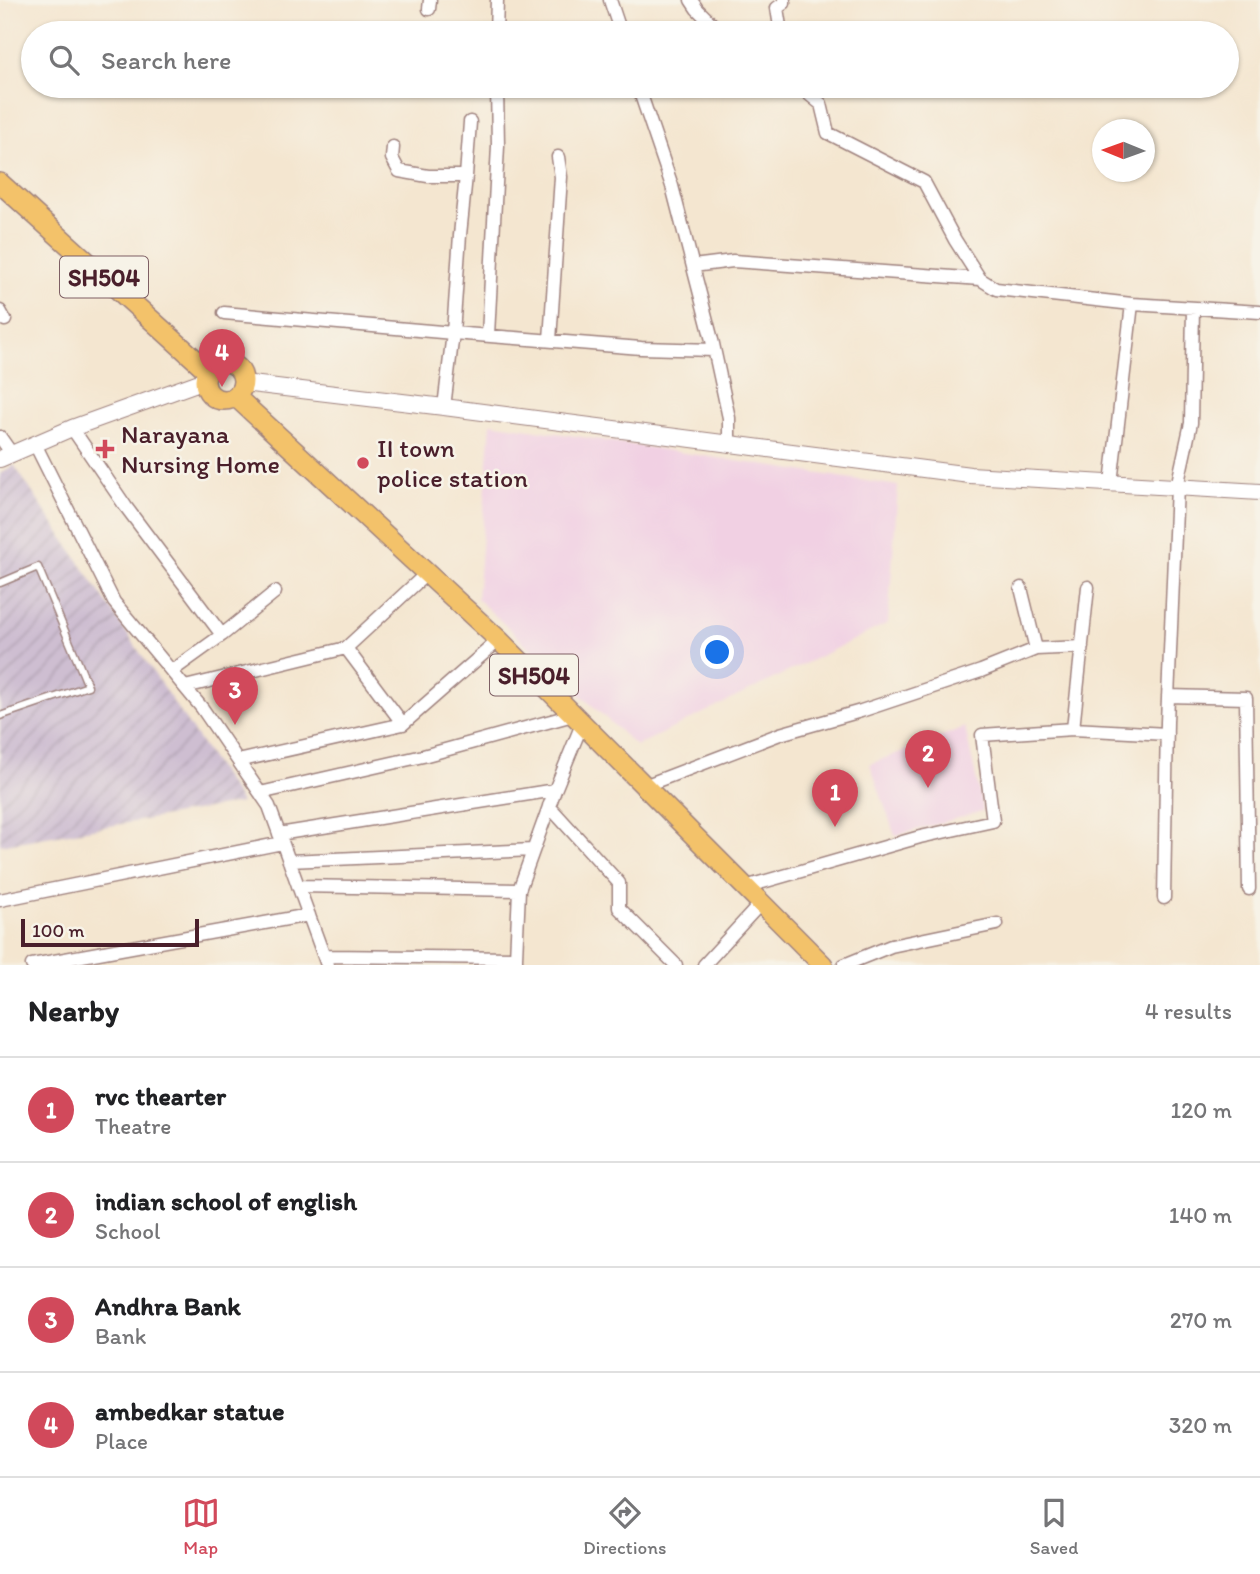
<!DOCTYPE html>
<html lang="en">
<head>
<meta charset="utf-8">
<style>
	:root { --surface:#fff; --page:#f2f2f2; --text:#202124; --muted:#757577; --line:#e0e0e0; --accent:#d1495b }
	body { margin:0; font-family:Itim,sans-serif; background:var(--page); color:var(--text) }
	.compass { position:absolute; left:1092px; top:119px; width:63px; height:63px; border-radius:50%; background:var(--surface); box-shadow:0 2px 5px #0004; rotate:271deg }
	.scale { position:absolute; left:21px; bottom:18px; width:178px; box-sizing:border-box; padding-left:7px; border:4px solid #4a1f2b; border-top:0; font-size:19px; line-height:24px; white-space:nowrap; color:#4a1f2b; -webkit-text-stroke:5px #f7f3e8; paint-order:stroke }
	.you { position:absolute; left:718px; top:653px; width:24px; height:24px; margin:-18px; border:5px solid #fff; border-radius:50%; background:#1a73e8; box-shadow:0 0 0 10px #1a73e833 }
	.badge { display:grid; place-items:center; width:46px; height:46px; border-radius:50%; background:var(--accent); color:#fff; font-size:23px; font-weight:700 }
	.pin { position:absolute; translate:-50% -58px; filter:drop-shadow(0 2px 4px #0008) }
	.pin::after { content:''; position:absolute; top:37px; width:24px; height:21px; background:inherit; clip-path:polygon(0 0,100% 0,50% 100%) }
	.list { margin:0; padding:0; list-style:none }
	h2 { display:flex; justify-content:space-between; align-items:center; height:91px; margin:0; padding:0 28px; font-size:30px }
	h2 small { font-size:23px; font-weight:400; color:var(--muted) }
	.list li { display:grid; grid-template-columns:46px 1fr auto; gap:21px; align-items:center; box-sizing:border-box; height:105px; padding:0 28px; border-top:2px solid var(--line) }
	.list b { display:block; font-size:26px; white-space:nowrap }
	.list p { margin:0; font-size:23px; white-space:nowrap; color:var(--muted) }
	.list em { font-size:23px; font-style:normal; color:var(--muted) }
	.icon { flex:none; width:38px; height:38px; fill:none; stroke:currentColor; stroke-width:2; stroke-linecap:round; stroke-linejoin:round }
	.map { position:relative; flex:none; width:1260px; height:965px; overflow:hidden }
	.search { position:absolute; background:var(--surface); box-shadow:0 2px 5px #0004; left:21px; right:21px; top:21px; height:77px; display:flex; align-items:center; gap:18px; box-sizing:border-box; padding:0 24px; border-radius:38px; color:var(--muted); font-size:26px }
	.sheet { height:511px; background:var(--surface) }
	nav { display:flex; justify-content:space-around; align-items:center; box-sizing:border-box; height:98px; border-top:2px solid var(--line); background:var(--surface); font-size:19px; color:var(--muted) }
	nav a { display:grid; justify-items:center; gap:4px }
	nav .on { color:var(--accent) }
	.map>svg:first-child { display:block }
	.built { fill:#f1d0e3 }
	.industrial { fill:url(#industrial-furrows) }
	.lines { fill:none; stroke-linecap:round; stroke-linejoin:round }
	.service-casing { stroke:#9f827e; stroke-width:9 }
	.minor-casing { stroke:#9f827e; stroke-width:15 }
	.tertiary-casing { stroke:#9f827e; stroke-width:18 }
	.primary-casing { stroke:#9f827e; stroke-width:22 }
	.service { stroke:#fff; stroke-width:6 }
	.minor { stroke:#fff; stroke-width:12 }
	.tertiary { stroke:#fff; stroke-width:16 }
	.primary { stroke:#f3c26a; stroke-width:19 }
	.poi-dot { fill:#d1495b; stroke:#f7f3e8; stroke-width:2.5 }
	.labels { text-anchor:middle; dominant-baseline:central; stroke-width:5; stroke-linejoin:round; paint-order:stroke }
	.shield { fill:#f7f3e8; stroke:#7e5f64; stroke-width:2 }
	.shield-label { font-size:24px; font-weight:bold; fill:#4a1f2b }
	.poi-label { font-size:26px; fill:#4a1f2b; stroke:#f7f3e8; text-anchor:start }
</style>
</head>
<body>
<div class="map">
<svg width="1260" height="965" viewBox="0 0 1260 965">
	<defs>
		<pattern id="industrial-furrows" width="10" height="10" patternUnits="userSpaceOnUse" patternTransform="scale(1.75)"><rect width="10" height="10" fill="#cebed1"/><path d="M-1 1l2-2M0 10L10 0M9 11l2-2" fill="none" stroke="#b2a3b4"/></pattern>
	</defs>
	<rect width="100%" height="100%" fill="#f7f3e8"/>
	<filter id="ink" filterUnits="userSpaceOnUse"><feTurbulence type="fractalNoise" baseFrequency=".0143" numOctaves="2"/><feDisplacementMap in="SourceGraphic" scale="14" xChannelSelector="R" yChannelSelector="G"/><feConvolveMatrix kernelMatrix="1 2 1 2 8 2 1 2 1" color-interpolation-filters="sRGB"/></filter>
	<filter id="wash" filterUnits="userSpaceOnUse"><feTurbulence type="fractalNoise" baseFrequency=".00686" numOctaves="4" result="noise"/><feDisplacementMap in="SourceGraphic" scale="28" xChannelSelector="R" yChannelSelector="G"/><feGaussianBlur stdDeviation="1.57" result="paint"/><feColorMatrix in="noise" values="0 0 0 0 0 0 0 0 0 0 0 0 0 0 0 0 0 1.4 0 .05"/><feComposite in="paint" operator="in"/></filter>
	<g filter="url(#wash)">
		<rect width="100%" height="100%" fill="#f4e6d0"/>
		<!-- built -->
		<path class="built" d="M491 423 898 486 888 623 636 746 477 599Z
			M965 727 983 811 895 836 870 764Z"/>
		<!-- industrial -->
		<path class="industrial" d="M14 465 241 803 0 845V474Z"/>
	</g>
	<g filter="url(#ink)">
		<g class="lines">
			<!-- service casing -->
			<g class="service-casing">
				<path id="service" d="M0 583 38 567 88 686 0 716"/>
			</g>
			<!-- minor casing -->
			<g class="minor-casing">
				<path id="minor" d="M610 0 621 33
					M691 0 697 9 721 33
					M429 9 430 0
					M496 33 497 0
					M781 33 777 8 784 3V0
					M638 86 672 186 713 344 729 418V444
					M466 176 470 122
					M693 266 733 261 980 279 955 240 924 182 828 133 821 104 799 86
					M980 279 996 289 1132 304 1260 312
					M0 311 5 320
					M224 313 453 333 460 235 466 176H428L399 171 392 158 393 147
					M488 335 498 146 497 86
					M550 340 561 177 558 157
					M444 407 453 333 641 348 714 350
					M72 428 126 507 222 635 172 671
					M0 437 12 454
					M35 444 114 602 202 708 269 806 327 965
					M1111 483 1132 304
					M1088 587 1073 729 1167 734
					M1021 588 1036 649 1082 647
					M222 635 275 592
					M346 648 426 574
					M185 687 346 648 403 724 499 640
					M1168 696 1246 698 1249 889
					M238 761 403 724
					M644 786 780 734 861 711 981 671 1036 649
					M260 793 423 756 573 715
					M549 806 619 883V908L676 965
					M279 834 555 790
					M289 861 533 850
					M298 886 519 890 516 958
					M745 887 920 837 993 821 982 735 1073 729
					M519 890 555 790 582 724
					M1164 898 1167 722 1177 487 1191 423 1193 308
					M0 900 282 843
					M324 956 516 958V964
					M32 965 309 915
					M704 965 761 903
					M844 965 891 946 997 924"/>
			</g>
			<!-- tertiary casing -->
			<g class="tertiary-casing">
				<path id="tertiary" d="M243 383 444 407 970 475 1260 492
					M0 459 72 428 205 380"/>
			</g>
			<!-- primary casing -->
			<g class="primary-casing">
				<path id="primary" d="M0 183 208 371
					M205 381a19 19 0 1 1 38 0a19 19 0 1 1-38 0Z
					M235 396 499 640 823 965"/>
			</g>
			<!-- service -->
			<use href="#service" class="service"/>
			<!-- minor -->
			<use href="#minor" class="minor"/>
			<!-- tertiary -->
			<use href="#tertiary" class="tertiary"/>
			<!-- primary -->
			<use href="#primary" class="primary"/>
		</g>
	</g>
	<!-- markers -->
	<g class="poi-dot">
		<path d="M101.5 438.5h7v7h7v7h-7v7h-7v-7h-7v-7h7z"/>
		<circle cx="363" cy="463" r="7"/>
	</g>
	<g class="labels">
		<!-- shield labels -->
		<g class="shield">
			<rect x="60" y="256.5" width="88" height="41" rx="5"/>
			<rect x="490" y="654.5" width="88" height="41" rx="5"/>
		</g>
		<g class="shield-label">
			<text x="104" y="277">SH504</text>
			<text x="534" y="675">SH504</text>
		</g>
		<!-- poi labels -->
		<g class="poi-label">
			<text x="121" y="434">Narayana<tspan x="121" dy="30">Nursing Home</tspan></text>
			<text x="377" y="448">II town<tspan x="377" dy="30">police station</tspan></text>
		</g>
	</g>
</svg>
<svg class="compass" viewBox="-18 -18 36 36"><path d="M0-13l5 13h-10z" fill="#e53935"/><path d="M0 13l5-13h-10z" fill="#757577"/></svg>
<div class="scale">100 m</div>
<div class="you"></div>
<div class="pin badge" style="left:835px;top:827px">1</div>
<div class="pin badge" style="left:928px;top:788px">2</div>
<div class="pin badge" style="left:235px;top:725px">3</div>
<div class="pin badge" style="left:222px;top:387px">4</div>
<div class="search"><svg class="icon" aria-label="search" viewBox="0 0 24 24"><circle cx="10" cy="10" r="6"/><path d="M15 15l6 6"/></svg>Search here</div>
</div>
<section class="sheet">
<h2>Nearby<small>4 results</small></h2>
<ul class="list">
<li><span class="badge">1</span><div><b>rvc thearter</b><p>Theatre</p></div><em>120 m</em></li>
<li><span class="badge">2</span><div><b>indian school of english</b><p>School</p></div><em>140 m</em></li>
<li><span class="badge">3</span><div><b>Andhra Bank</b><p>Bank</p></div><em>270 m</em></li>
<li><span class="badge">4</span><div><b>ambedkar statue</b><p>Place</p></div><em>320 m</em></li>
</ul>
</section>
<nav>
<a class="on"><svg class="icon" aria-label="map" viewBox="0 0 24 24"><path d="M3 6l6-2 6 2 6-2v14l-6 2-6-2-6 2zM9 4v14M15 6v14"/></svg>Map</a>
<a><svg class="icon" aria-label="directions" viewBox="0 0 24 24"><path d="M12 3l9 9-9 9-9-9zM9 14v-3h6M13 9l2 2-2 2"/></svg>Directions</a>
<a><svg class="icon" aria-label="saved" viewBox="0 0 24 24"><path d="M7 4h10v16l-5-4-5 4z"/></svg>Saved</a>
</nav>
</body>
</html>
